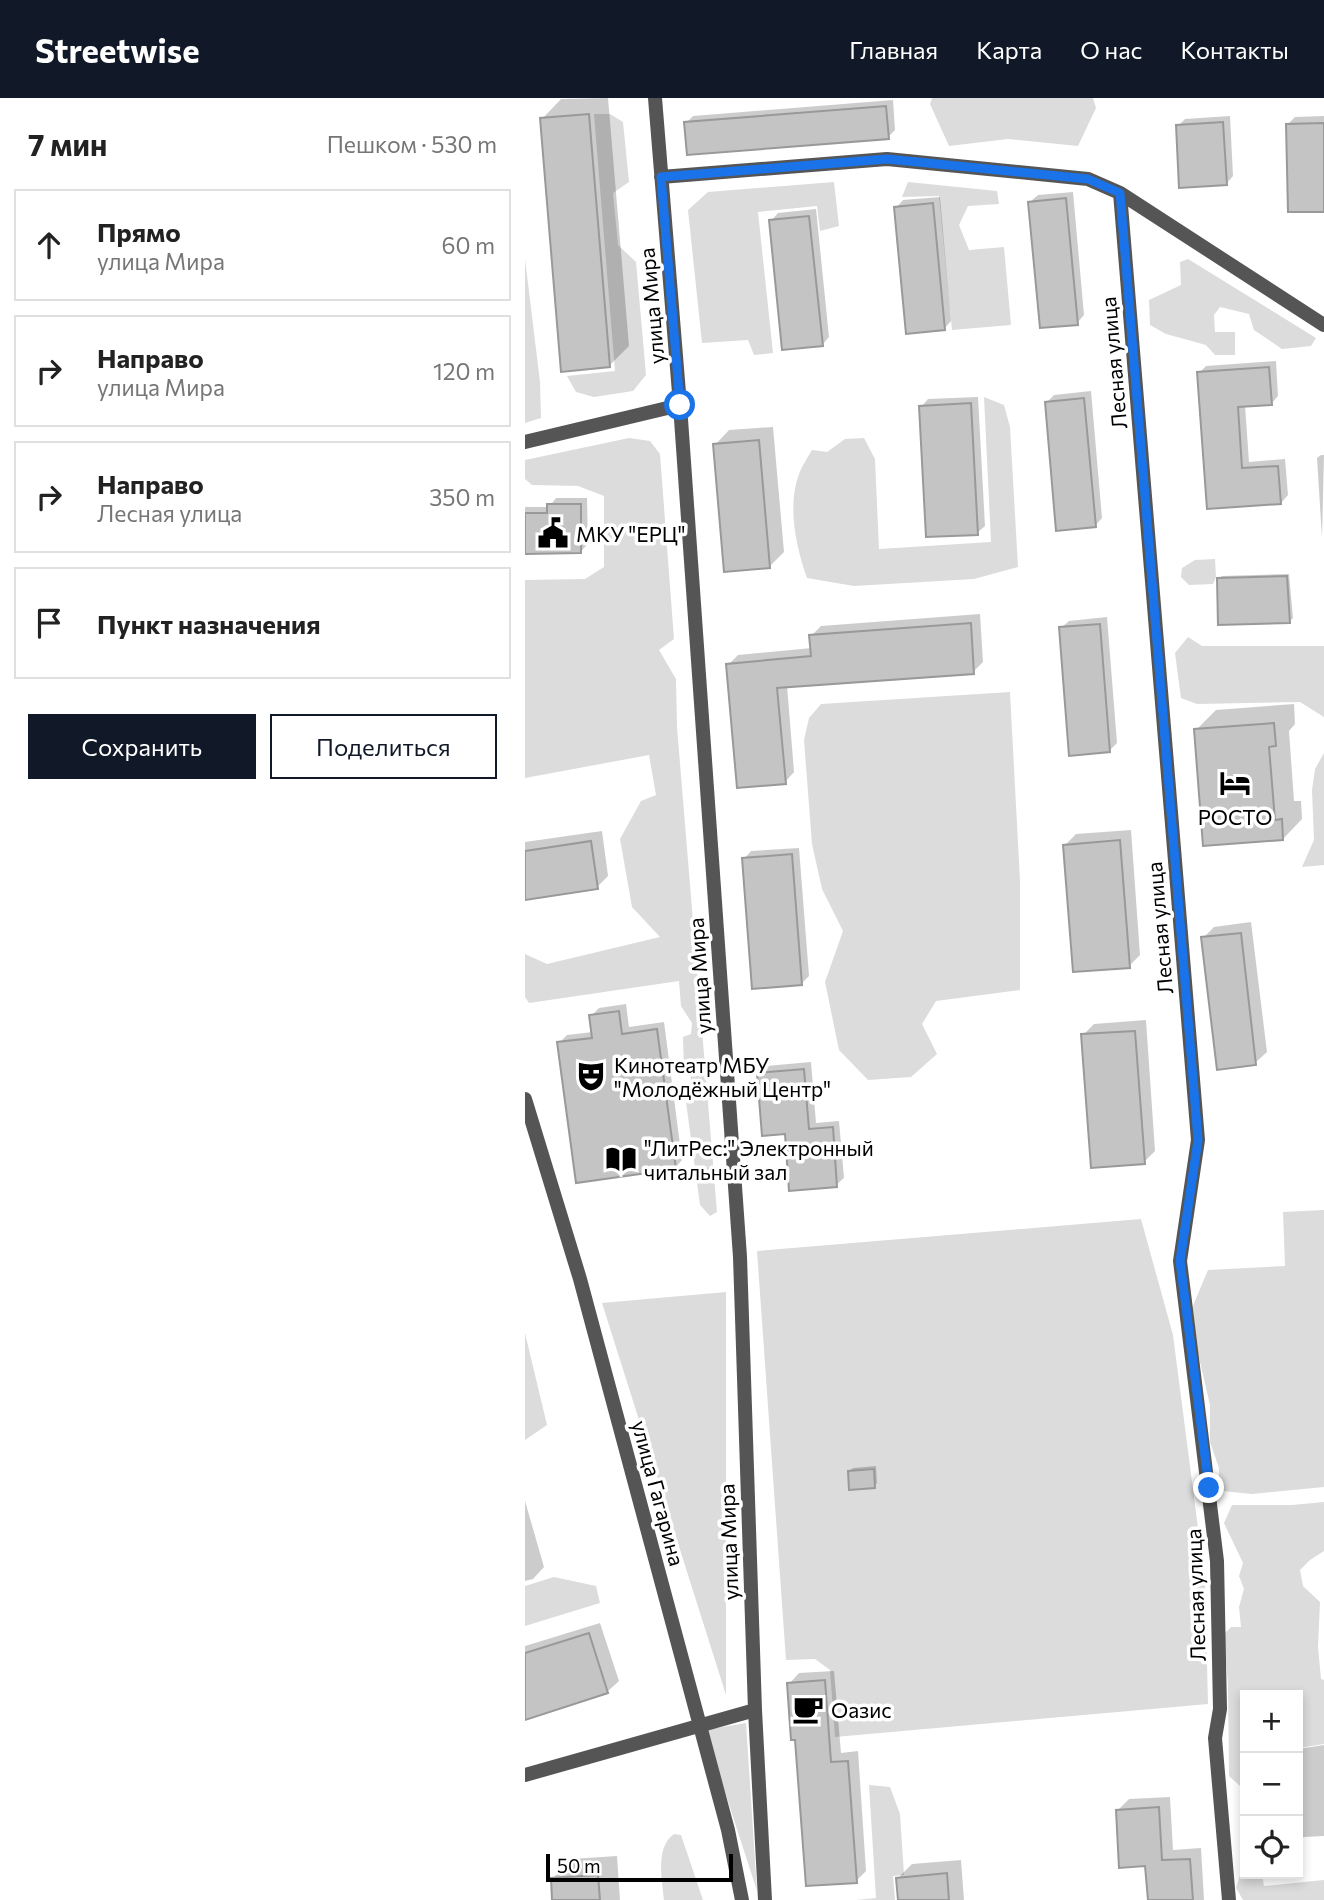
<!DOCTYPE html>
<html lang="ru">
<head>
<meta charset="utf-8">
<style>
	:root { --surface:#fff; --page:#f6f6f6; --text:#222; --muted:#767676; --line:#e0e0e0; --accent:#111827 }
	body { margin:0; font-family:Commissioner,sans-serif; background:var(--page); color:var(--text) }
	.controls { position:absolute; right:21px; bottom:21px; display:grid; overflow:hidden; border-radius:0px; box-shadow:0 4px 10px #0003 }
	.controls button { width:63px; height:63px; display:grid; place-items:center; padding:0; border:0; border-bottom:2px solid var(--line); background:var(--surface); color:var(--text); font:35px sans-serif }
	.scale { position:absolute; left:21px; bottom:18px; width:187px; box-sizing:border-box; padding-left:7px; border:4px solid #000; border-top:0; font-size:19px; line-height:24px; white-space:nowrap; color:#000; -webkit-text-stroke:5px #fff; paint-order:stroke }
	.stop { position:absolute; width:21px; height:21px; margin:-16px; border:5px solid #1a73e8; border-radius:50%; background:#fff }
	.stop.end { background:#1a73e8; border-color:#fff; box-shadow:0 2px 7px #0008 }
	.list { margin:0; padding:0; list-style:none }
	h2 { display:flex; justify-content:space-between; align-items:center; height:91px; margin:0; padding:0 28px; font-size:30px }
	h2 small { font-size:23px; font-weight:400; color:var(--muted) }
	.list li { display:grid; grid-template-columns:46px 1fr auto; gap:21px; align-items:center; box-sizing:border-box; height:112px; margin:0 14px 14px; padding:0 14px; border:2px solid var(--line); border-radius:0px }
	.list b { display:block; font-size:26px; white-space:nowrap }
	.list p { margin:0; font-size:23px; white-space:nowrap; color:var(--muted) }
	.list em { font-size:23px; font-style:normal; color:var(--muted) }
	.actions { display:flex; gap:14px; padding:21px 28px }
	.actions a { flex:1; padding:16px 0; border:2px solid var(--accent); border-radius:0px; text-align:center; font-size:24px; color:var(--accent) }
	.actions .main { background:var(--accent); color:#fff }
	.icon { flex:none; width:38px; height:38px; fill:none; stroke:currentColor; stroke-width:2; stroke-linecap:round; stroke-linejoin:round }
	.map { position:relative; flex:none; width:799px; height:1802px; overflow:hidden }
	header { display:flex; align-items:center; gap:42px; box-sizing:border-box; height:98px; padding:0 35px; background:var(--accent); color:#fff }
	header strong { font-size:33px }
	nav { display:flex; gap:38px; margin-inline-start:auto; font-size:24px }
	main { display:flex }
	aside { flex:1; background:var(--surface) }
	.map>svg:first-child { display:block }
	.green { fill:#dcdcdc }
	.shadow { fill:#0003 }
	.building { fill:#c4c4c4; stroke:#999; stroke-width:2 }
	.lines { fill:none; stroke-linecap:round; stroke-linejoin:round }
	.street { stroke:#555; stroke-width:14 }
	.route { stroke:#1a73e8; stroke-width:9 }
	.labels { text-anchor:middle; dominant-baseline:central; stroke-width:7; stroke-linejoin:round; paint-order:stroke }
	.street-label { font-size:21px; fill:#000; stroke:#fff }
	.poi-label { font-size:21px; fill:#000; stroke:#fff; text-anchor:start }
</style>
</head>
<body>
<header>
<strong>Streetwise</strong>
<nav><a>Главная</a><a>Карта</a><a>О нас</a><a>Контакты</a></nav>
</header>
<main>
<aside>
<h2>7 мин<small>Пешком · 530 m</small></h2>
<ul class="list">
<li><svg class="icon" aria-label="ahead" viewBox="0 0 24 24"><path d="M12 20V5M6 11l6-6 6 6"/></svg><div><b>Прямо</b><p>улица Мира</p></div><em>60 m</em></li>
<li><svg class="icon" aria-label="right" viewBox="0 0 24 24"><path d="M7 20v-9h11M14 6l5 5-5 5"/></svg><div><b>Направо</b><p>улица Мира</p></div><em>120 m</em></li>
<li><svg class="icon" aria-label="right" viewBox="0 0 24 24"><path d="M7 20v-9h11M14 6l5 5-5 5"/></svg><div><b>Направо</b><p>Лесная улица</p></div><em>350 m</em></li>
<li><svg class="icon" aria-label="arrive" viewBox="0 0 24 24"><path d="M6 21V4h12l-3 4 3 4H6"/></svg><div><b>Пункт назначения</b></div></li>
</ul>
<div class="actions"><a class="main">Сохранить</a><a>Поделиться</a></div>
</aside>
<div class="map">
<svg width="799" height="1802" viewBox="0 0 799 1802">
	<rect width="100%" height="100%" fill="#fff"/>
	<!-- green -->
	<path class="green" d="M407 0H568L571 10 553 48 483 41 424 48 405 6Z
		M69 16H85L98 24 104 84 88 95 93 147 111 164 121 277 108 293 69 299 51 294 42 278 90 273Z
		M309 84 314 128 295 133 292 108 233 114 248 255 229 257 223 242 177 245 163 112 183 94Z
		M383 84 472 93 474 106 443 108 434 127 444 152 479 149 486 227 427 232 414 98 377 99Z
		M0 161 15 284 16 320 0 325Z
		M663 161 791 240 786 248 757 251 729 232 724 216 695 209 689 217 690 234H710V257H690L681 247 641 236 625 227 624 202 656 187 655 164Z
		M459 299 479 307 485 329 493 469 449 481 329 488 282 480C271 449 262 408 274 376 277 368 283 359 287 352L302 354 320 341 339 340 350 361 354 451 466 444Z
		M104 340 125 343 135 356 149 541 134 552 151 581 152 629 192 1114 185 1118 175 1107 161 1004 168 1001 165 974 159 971 158 939 166 936 167 925 156 908 154 883 4 905 0 899V856L22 866 135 839 107 809 95 741 116 703 131 697 124 657 0 680V482L60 481 79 469V398L53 388 7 387 0 381V362Z
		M690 461 691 479 688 486 664 487 656 479 657 470 670 462Z
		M663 539 677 548H799V619L775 604 672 606 656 600 650 555Z
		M485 594 495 783V892L411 903 397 926 412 956 386 979 343 982 314 952 300 884 318 833 297 791 287 746 279 642 284 620 296 606Z
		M799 655V767L777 769 789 742 787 692 790 671Z
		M799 1112V1389L727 1396 697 1393 694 1387V1370L685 1344V1307L672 1251 667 1210 683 1172 760 1168 758 1114Z
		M616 1121 648 1237 680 1484 683 1606 310 1639 305 1572 290 1561 261 1562 232 1153Z
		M201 1194V1597L77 1205Z
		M0 1235 22 1327 0 1342Z
		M799 1404V1453L785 1462 775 1472 778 1488 795 1504 793 1549 796 1581 799 1582V1646L773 1650V1597H720V1689L715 1688 704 1678 703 1586 699 1536 706 1529H716L714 1509 719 1491 714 1478 718 1465 699 1425 707 1407H767Z
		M29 1479 71 1488 75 1505 0 1528V1488Z
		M221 1625 232 1793 180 1632Z
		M344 1687 365 1689 375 1716 379 1777 368 1778 370 1802H331L351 1800Z
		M149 1736 156 1737 178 1802H139C137 1783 130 1749 149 1736Z
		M720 1761V1776H737L739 1788 799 1782V1802H718L711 1790Z"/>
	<!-- shadow -->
	<path class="shadow" d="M83 0 104 248 84 268 17 21 36 1Z
		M368 2 370 32 363 39 161 25 168 18Z
		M705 18 708 78 701 86 653 28 660 21Z
		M799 18V112L763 26 770 19Z
		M548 94 559 217 552 225 505 104 513 97Z
		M415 99 426 223 419 231 371 110 378 102Z
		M291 111 304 239 297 247 246 123 253 115Z
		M751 263 753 298 746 306 720 307 724 364 760 361 763 397 756 405 684 410 674 275 681 268Z
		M566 293 577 420 570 428 522 304 529 297Z
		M453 299 460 428 452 435 396 309 403 301Z
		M248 329 259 454 244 469 190 347 204 332Z
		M796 357H799L797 440 792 360Z
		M31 400H62L63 446 56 453 0 454V409H24Z
		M764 476 768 520 765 523 693 481 697 478Z
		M455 516 458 564 448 574 262 587 269 674 260 684 203 567 213 557 287 550 286 538 296 528Z
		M582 519 592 645 584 653 536 530 544 523Z
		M769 606 770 626 764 633 769 703H776L777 721 758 741 671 632 691 612Z
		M606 732 615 857 604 868 540 747 551 736Z
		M77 733 83 778 72 789 0 800V744Z
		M274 750 284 878 276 886 219 761 226 753Z
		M726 824 742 954 730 965 678 840 689 829Z
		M101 906 104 929 139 924 157 1062 150 1070 34 945 42 937 68 934 66 918 74 910Z
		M621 922 630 1053 619 1064 558 937 569 926Z
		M286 964 291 1025 314 1023 319 1080 311 1087 262 1034 233 975 241 968Z
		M351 1368 352 1385 349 1388 324 1373 328 1370Z
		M0 1403 19 1469 8 1481 0 1483Z
		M75 1525 94 1583 82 1594 0 1620V1548Z
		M309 1573 316 1655 333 1653 341 1773 331 1783 272 1640 264 1586 274 1575Z
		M799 1647V1738L779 1739 773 1744V1651Z
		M645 1699 648 1752 676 1750 679 1802H624L622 1766 593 1712 604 1701Z
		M92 1758 95 1802H29L27 1781 47 1761Z
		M436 1762 439 1802H374L373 1780 387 1766Z"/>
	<!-- building -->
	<path class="building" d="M361 8 364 41 162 57 159 24Z
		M64 16 85 269 36 274 15 20Z
		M698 24 702 87 654 90 651 27Z
		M799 25V114H763L761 26Z
		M541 100 553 227 515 230 503 104Z
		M408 105 420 232 381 236 369 109Z
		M284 118 298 248 257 252 244 122Z
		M744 269 747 307 713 309 717 370 753 368 756 406 682 411 672 274Z
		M559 300 571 429 531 433 520 304Z
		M446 305 453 437 401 439 394 308Z
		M234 342 245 470 199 474 188 346Z
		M22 406H56V455L0 456V415H22Z
		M762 478 765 525 693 527 692 480Z
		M446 525 449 576 252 590 261 686 212 690 201 566 286 558 284 537Z
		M575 526 585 654 544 658 534 529Z
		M749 625 751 648 744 649 750 722 757 721 758 742 678 748 669 631Z
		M595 742 605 870 548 874 538 747Z
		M66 743 73 791 0 802V753Z
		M267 756 277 887 227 891 217 760Z
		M716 835 731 967 692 972 676 839Z
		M94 913 97 936 132 931 151 1071 51 1085 32 944 67 940 64 917Z
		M610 933 620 1066 566 1070 556 936Z
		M279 971 284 1031 308 1029 312 1089 264 1093 260 1036 237 1038 232 975Z
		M349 1371 350 1390 324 1392 323 1373Z
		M64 1535 83 1595 0 1622V1555Z
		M300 1582 306 1664 323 1663 332 1785 281 1788 270 1642H266L262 1585Z
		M634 1709 637 1762 665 1761 668 1802H623L620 1768 594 1770 591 1712Z
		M422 1775 424 1802H373L371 1780Z
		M73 1777 75 1802H27L26 1780Z"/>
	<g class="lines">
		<!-- street -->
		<path class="street" d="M130 0 155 307 215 1159 230 1612 240 1802
			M136 79 362 61 563 81 595 95 799 227
			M595 95 673 1042 655 1163 692 1463 695 1611 690 1640 704 1802
			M0 344 155 307
			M0 1001 55 1181 203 1732 217 1802
			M0 1677 230 1612"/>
	</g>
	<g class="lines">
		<!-- route -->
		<path class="route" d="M155 307 136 79 362 61 563 81 595 95 673 1042 655 1163 684 1390"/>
	</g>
	<!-- icons -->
	<defs>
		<g id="civic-bare" transform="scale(2.415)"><path d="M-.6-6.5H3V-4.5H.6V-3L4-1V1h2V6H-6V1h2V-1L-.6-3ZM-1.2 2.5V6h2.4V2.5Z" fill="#000" stroke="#fff" stroke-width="2.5" paint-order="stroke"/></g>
		<g id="hotel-bare" transform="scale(2.415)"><path d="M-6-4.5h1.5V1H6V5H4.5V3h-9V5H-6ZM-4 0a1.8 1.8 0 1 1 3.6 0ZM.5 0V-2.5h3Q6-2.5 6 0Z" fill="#000" stroke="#fff" stroke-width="2.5" paint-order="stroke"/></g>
		<g id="theatre-bare" transform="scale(2.415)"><path d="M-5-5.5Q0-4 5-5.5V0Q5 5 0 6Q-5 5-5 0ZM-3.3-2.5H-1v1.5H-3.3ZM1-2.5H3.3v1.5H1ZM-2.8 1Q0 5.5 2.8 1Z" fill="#000" stroke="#fff" stroke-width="2.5" paint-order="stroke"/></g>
		<g id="library-bare" transform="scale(2.415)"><path d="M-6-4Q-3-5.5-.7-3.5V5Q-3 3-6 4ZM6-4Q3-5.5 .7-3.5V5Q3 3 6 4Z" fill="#000" stroke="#fff" stroke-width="2.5" paint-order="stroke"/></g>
		<g id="cafe-bare" transform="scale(2.415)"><path d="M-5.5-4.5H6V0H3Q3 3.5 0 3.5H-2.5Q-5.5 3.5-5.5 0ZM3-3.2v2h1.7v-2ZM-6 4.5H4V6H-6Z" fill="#000" stroke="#fff" stroke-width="2.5" paint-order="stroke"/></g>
	</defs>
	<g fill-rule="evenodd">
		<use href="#civic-bare" x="28" y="435"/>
		<use href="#hotel-bare" x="710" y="685"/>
		<use href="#theatre-bare" x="66" y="978"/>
		<use href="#library-bare" x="96" y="1061"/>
		<use href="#cafe-bare" x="283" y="1611"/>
	</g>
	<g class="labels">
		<!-- street labels -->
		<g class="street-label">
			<text transform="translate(126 208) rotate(-95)">улица Мира</text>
			<text transform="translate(588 265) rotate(-95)">Лесная улица</text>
			<text transform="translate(634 830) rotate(-95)">Лесная улица</text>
			<text transform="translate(174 878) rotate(-94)">улица Мира</text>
			<text transform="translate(134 1395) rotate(75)">улица Гагарина</text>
			<text transform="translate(203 1444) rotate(-92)">улица Мира</text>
			<text transform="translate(670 1497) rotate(-92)">Лесная улица</text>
		</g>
		<!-- poi labels -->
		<g class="poi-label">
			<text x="51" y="435">МКУ "ЕРЦ"</text>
			<text x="710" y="718" text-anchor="middle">РОСТО</text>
			<text x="89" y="966">Кинотеатр МБУ<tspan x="89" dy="24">"Молодёжный Центр"</tspan></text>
			<text x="119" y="1049">"ЛитРес:" Электронный<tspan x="119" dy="24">читальный зал</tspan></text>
			<text x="306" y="1611">Оазис</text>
		</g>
	</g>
</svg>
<div class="controls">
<button>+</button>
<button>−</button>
<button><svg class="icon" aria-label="locate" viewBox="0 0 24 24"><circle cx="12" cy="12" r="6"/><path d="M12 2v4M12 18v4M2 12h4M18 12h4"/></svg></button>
</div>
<div class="scale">50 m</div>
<div class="stop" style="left:155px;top:307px"></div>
<div class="stop end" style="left:684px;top:1390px"></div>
</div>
</main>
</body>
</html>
